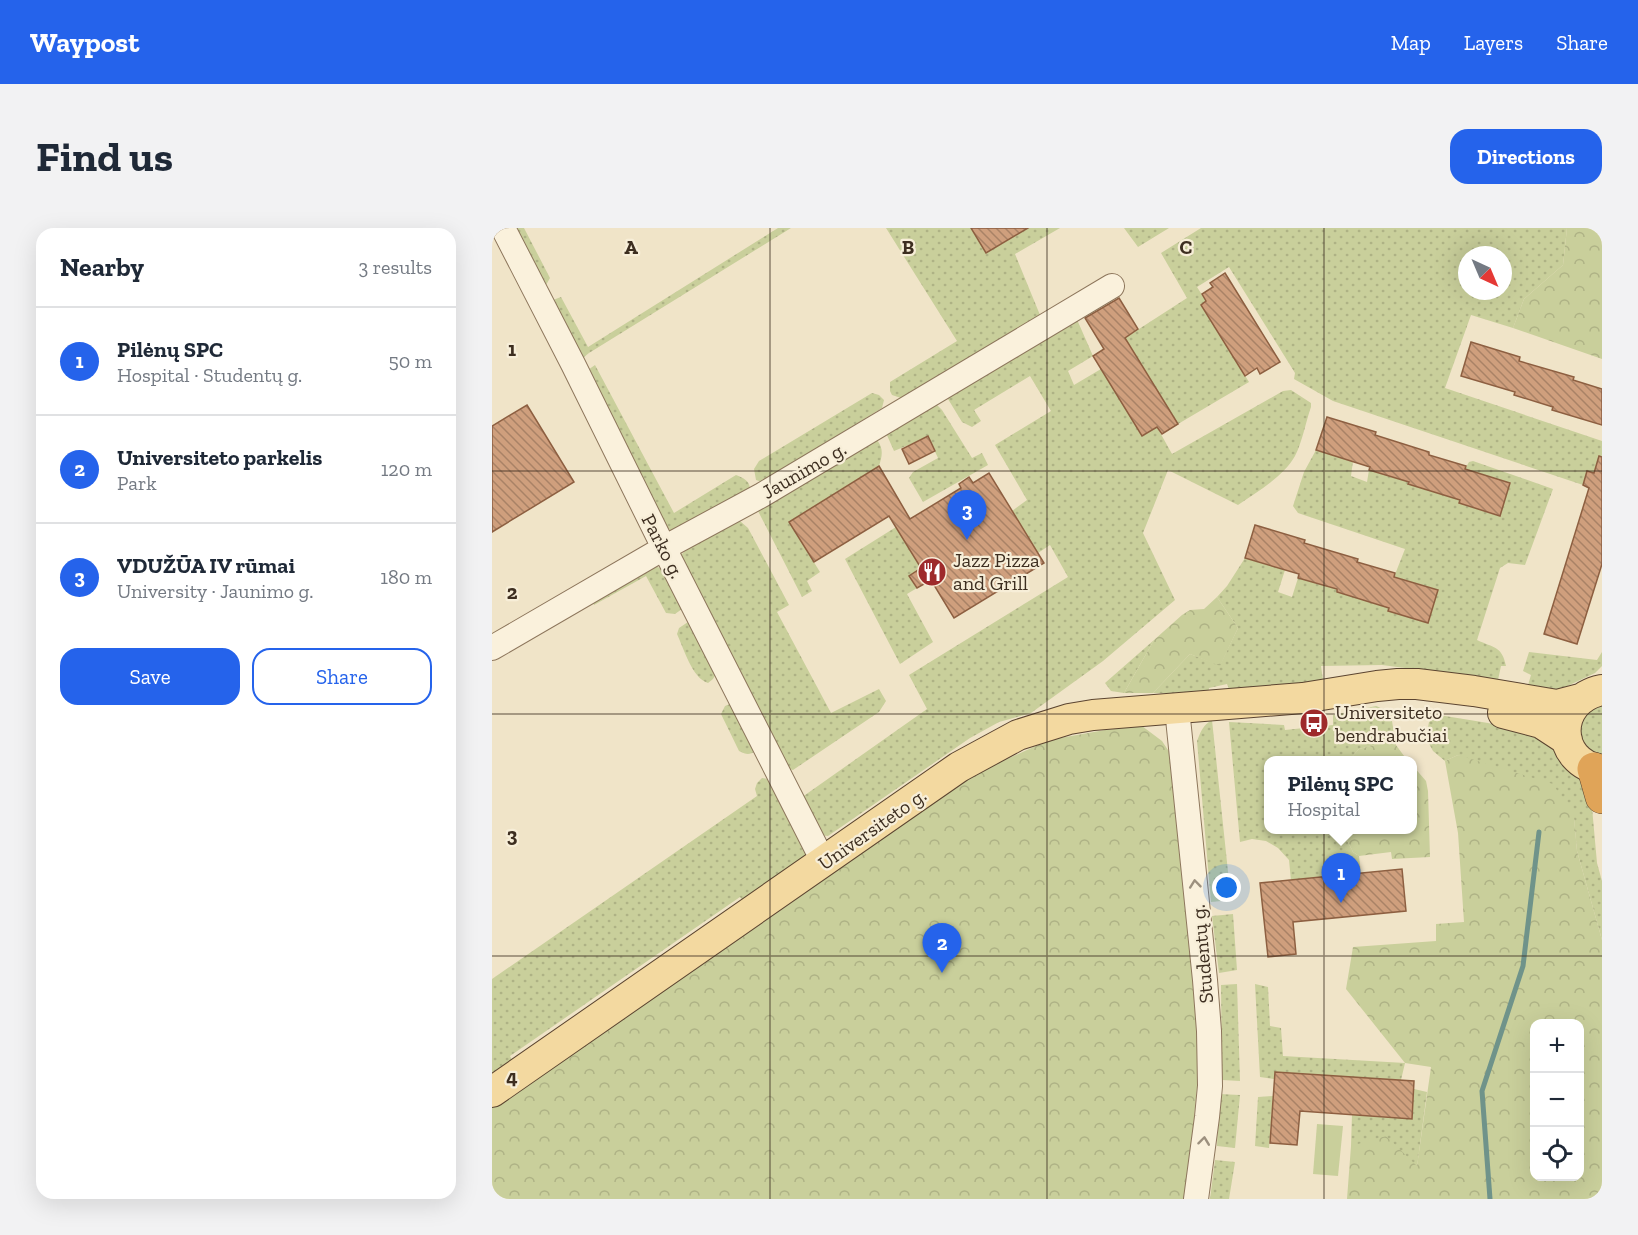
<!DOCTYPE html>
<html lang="en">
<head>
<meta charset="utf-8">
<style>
	:root { --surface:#fff; --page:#f2f2f3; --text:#1f2937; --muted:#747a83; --line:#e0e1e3; --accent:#2563eb }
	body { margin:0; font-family:"Zilla Slab",serif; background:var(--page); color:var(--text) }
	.controls { position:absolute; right:18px; bottom:18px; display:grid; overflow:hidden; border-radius:12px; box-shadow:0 6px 24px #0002 }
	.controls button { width:54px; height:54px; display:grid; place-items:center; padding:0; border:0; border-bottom:2px solid var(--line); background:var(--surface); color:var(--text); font:30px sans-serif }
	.compass { position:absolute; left:966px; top:18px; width:54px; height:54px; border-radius:50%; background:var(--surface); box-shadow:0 6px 24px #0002; rotate:136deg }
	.you { position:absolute; left:735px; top:660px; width:21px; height:21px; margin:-15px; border:4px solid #fff; border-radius:50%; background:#1a73e8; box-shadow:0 0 0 9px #1a73e833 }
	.badge { display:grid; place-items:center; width:39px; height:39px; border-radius:50%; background:var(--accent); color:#fff; font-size:20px; font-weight:700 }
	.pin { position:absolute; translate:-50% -50px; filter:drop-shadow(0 2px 3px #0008) }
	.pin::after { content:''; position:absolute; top:32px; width:21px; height:18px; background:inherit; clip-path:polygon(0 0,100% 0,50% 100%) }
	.popup { position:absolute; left:772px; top:528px; width:153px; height:78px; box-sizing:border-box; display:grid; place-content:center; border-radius:12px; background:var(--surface); filter:drop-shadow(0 2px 4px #0005); font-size:20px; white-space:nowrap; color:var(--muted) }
	.popup b { font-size:22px; color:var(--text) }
	.popup::after { content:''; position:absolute; left:50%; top:100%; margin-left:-12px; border:12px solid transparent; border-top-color:var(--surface) }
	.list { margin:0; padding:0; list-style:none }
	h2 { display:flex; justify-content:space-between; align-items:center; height:78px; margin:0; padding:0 24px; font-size:26px }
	h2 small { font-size:20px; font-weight:400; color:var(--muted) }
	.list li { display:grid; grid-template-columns:39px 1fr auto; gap:18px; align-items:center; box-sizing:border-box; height:108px; padding:0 24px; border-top:2px solid var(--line) }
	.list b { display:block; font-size:22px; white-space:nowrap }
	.list p { margin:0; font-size:20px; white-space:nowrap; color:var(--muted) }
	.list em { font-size:20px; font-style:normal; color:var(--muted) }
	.actions { display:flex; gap:12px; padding:18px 24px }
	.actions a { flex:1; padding:14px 0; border:2px solid var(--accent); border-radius:18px; text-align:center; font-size:21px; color:var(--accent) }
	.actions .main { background:var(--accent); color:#fff }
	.icon { flex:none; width:33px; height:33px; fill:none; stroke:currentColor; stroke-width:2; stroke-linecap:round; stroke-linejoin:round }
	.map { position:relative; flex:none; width:1110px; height:971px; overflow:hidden; border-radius:18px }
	header { display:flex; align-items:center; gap:36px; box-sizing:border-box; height:84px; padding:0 30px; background:var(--accent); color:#fff }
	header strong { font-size:28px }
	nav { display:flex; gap:33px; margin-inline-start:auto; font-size:21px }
	.intro { display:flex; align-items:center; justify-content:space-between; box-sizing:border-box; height:144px; padding:0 36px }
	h1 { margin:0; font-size:42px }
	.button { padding:15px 27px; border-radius:18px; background:var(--accent); color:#fff; font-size:21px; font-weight:700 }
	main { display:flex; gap:36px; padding:0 36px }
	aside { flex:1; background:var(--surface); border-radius:18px; box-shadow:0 6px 24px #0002 }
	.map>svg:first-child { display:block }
	.grass { fill:url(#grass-dots); fill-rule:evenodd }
	.forest { fill:url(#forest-crowns); fill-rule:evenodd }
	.pitch { fill:#c9cf9b }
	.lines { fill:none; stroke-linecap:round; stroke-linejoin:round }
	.stream { stroke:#6f938a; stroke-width:5 }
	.building { fill:url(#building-back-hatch); stroke:#8d5f41; stroke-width:1.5 }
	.minor-casing { stroke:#8d765c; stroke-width:26 }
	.major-casing { stroke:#5b4430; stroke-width:32 }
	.highway-casing { stroke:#5b4430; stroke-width:34 }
	.minor { stroke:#faf1dc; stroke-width:24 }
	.major { stroke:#f3d9a0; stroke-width:30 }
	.highway { stroke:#e0a458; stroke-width:33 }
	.oneway { stroke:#9c907e }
	.grid { fill:none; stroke:#3d2e20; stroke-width:1.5; stroke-opacity:0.55 }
	.labels { text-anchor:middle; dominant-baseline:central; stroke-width:4.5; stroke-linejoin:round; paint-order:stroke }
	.street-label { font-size:20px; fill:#3d2e20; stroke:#f7eed8 }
	.poi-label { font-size:20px; fill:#3d2e20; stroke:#f7eed8; text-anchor:start }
	.grid-label { font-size:20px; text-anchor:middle; font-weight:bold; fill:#3d2e20; stroke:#f7eed8; stroke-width:4.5; stroke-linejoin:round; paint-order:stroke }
</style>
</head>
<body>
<header>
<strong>Waypost</strong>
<nav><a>Map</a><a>Layers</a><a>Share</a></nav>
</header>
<div class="intro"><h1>Find us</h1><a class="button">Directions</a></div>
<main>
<aside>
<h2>Nearby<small>3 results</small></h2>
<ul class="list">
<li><span class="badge">1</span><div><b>Pilėnų SPC</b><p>Hospital · Studentų g.</p></div><em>50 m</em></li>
<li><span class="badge">2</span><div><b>Universiteto parkelis</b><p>Park</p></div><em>120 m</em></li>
<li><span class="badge">3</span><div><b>VDUŽŪA IV rūmai</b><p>University · Jaunimo g.</p></div><em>180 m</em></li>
</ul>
<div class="actions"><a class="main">Save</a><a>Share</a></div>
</aside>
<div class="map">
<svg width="1110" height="971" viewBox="0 0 1110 971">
	<defs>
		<pattern id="grass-dots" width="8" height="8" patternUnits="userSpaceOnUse" patternTransform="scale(1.5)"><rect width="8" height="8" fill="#c9cf9b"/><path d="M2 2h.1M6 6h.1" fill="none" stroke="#aeb285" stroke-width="1.8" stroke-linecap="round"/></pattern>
		<pattern id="forest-crowns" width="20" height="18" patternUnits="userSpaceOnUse" patternTransform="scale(1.5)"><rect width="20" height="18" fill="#c9cf9b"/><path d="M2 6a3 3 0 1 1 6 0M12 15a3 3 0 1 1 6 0" fill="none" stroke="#aeb285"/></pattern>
		<pattern id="building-back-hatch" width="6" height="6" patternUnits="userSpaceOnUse" patternTransform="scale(1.5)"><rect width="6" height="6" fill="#cf9f7d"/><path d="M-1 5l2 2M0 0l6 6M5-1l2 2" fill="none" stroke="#a98266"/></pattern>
	</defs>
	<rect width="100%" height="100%" fill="#f0e4c8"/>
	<!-- grass -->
	<path class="grass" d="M19 0H32L58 50 54 57Z
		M286 0H299L97 125 87 133 61 72 69 69 96 119Z
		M394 0H568L523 26 548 87 409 170 400 167 398 163V154L465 113Z
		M632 0H677L646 19Z
		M709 0H1075L1071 37 1032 71 1021 100 979 87 953 160 1110 213V247L1095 243 1091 257 841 173 802 151 803 145 737 39 705 59 714 73 709 77 757 154 686 196 633 110 695 70 669 25ZM975 27H1011V63H975Z
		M583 87 601 128 576 143 582 157 609 141 650 208 665 199 680 226 791 163 799 162 819 175V179C814 193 810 215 803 228 791 249 765 264 746 277L676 242 651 305 683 372 611 433 539 485 507 494 478 510 336 608 328 607 306 572 435 481 417 447 576 349 558 317 546 325 520 283 535 272 503 217 559 183 538 148 482 182 489 193 480 199 470 194 456 171 458 161Z
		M103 137 182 285 244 247C251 250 257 252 258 260L254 265 183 305 172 298 93 144Z
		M380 165 387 167 392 172 390 180 270 254 264 252 262 241 267 233Z
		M442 174 450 182 480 230 490 225 496 237 431 274 417 250 421 244 446 230 436 209 402 223 394 205Z
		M385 212C392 221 390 228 387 238L297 294 328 344 315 353 320 363 310 369 266 283Z
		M824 222 861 233 859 248 875 254 877 242 917 254 916 256 968 272 967 275 1007 288 1017 255 973 241 977 234 981 233 1061 261 1033 337 1016 335 1008 340 985 412C1002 420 1010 418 1014 438H1009L1006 452 890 437 829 438 831 452 739 466 735 456 717 460 716 467 661 465 698 426 728 437 746 400 725 369 735 358 753 330 793 342 786 364 800 369 806 350 845 361V364L897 380 896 383 936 395 946 362 902 349 913 321 806 285 801 278 812 244Z
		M243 292 248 293 256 300 297 377 285 384 339 485 387 461 394 473 387 484 301 542 293 540 189 327 192 324Z
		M404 299 429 340 417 348 425 360 415 366 441 414 408 436 353 331Z
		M157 339H166L172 343 190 381 183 386 174 385 154 348 102 377 100 372Z
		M196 394 225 444 221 451 216 455C200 450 192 421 185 406L187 400Z
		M662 412 632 465 619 463 613 455Z
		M1037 424 1105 432 1110 424V438L1103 445 1067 462 1036 457 1039 447 1031 443Z
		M1110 474V531L1092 521C1084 489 1081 492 1110 474Z
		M240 475 264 523C257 527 255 527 247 523L229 486 233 478Z
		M884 478 894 482 899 487 904 517H883L867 521 857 532H777V602H850L861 624 867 628 869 646 799 653 797 632 786 620 774 613 760 611 748 614 737 494 792 497 793 502 841 497V487Z
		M947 487 996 495 1045 508 1062 516 1098 557 1105 635 1110 653V712L1085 623 1082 590 966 527 953 533 941 523 934 510 937 494Z
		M720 492 739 672 719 674 705 513C709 503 711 497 720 492Z
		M270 550 276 551 316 626 252 674 248 669 18 828 21 834 0 845V751L265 568 263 561 265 555Z
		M741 686 745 742 727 745 720 688Z
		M745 756 748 853 730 852 729 757Z
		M763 756 776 759 778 798 789 800 791 828 913 835 909 852 783 844 782 851 768 849Z
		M922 861 935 864 925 939 859 918 860 886 919 891Z
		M727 866 748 867 743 920 725 918Z
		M781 868 777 920 763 918 766 869Z
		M723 932 743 934 737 971H718Z"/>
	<!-- forest -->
	<path class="forest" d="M1075 0H1110V131L1021 100 1032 71 1071 37Z
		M725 369 746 400 728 438 698 426 661 465H632L662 412 690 387 698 382 712 381Z
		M650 498 670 513 680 528 704 774 706 849 697 942 692 971H0V879L266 698 484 545 557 512 613 502Z
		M883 517H904L915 532H857L867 521Z
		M966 527 1061 556 1082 589 1085 623 1110 712V971H855L859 918 894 908 925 938 939 839 913 835 854 761 861 719 944 713V696L972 694 966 605 953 533ZM1042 796H1088V948H1042Z
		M921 538 934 553 936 563 938 629 900 631 899 624 867 628 861 624 850 602H921Z"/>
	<!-- pitch -->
	<path class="pitch" d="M825 896 851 898 846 948 821 946Z"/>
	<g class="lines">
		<!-- stream -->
		<path class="stream" d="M998 971 990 863 1031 738 1047 604"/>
	</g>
	<!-- building -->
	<path class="building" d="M479 0H536L494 25Z
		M733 45 788 134 768 146 765 140 753 148 709 77 714 73 710 66 721 59 718 55Z
		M627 70 646 101 633 110 686 196 670 206 665 199 650 208 601 128 612 121 593 90Z
		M979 114 1028 129 1027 133 1082 149 1081 152 1110 161V197L1060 182 1061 179 1022 167 1023 164 969 148Z
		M35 177 82 254 0 304V198Z
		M835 189 884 204 883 207 937 224V227L974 238 973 241 1018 255 1008 288 967 275 968 272 916 256 917 254 877 242 878 239 824 222Z
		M436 208 443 223 417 236 410 221Z
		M1107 228 1110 229V336L1085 416 1052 406 1097 260 1091 257 1095 243 1102 245Z
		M387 238 418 291 469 260 467 256 477 249 481 255 497 245 552 335 462 390 439 352 425 360 417 348 429 340 397 288 322 334 297 294Z
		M763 297 813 312 812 315 866 331 865 334 903 345 902 349 946 362 936 395 896 383 897 380 845 364V361L806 350 807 346 753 330Z
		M910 641 914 683 801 694 804 726 776 729 768 655Z
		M783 844 922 853 920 891 808 883 805 917 778 915Z"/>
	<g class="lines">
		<!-- minor casing -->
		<g class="minor-casing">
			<path id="minor" d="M11 0 81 136 172 320 332 635
				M0 420 172 320 270 267 620 58
				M685 481 713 752 717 803 718 858 715 889 704 971"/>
		</g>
		<!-- major casing -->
		<g class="major-casing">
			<path id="major" d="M1110 462C1061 472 1062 535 1110 542
				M1011 485 1049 495 1075 512
				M0 864 467 539 526 507 577 491 601 487 811 470 885 458 906 456H925L982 463 1065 477 1088 471"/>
		</g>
		<!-- highway casing -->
		<g class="highway-casing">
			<path id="highway" d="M1102 541 1110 569"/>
		</g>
		<!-- minor -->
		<use href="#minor" class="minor"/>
		<!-- major -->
		<use href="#major" class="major"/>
		<!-- highway -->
		<use href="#highway" class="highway"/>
	</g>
	<!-- one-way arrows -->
	<defs><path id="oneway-chevron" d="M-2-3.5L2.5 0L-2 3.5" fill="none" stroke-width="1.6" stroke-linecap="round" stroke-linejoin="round" transform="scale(1.5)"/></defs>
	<g class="oneway">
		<use href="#oneway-chevron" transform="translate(703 656) rotate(-96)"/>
		<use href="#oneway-chevron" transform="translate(712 913) rotate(-83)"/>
	</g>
	<!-- grid -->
	<path class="grid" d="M278 0V971M555 0V971M832 0V971M0 243H1110M0 486H1110M0 728H1110"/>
	<!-- icons -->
	<defs>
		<g id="restaurant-disc" transform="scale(1.5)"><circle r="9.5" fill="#9e2a2b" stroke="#f7eed8"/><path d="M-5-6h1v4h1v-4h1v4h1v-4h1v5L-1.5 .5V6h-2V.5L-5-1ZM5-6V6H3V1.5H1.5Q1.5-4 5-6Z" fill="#fff"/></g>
		<g id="bus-disc" transform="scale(1.5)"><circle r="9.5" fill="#9e2a2b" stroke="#f7eed8"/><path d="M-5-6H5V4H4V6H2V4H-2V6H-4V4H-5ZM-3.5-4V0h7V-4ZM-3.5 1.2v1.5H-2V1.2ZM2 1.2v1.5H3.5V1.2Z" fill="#fff"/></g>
	</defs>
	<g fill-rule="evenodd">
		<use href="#restaurant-disc" x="440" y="344"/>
		<use href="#bus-disc" x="822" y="495"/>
	</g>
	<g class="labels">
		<!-- street labels -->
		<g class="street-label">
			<text transform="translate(312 242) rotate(-30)">Jaunimo g.</text>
			<text transform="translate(171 318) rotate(63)">Parko g.</text>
			<text transform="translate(380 601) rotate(-35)">Universiteto g.</text>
			<text transform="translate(710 726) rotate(-95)">Studentų g.</text>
		</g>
		<!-- poi labels -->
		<g class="poi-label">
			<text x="461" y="332">Jazz Pizza<tspan x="461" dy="23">and Grill</tspan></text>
			<text x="843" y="484">Universiteto<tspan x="843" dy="23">bendrabučiai</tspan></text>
		</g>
	</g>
	<g class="grid-label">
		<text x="139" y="26">A</text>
		<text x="416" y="26">B</text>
		<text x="694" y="26">C</text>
		<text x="20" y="128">1</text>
		<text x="20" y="371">2</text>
		<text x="20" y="614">3</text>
		<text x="20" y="856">4</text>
	</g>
</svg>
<div class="controls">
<button>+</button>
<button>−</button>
<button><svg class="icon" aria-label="locate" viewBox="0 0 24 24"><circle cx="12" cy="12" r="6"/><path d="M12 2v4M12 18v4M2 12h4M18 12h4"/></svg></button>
</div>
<svg class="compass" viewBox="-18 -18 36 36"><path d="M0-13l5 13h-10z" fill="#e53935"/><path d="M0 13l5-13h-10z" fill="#747a83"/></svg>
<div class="you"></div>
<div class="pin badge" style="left:849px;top:675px">1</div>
<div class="popup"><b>Pilėnų SPC</b>Hospital</div>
<div class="pin badge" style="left:450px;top:745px">2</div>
<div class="pin badge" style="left:475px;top:312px">3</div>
</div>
</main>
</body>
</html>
